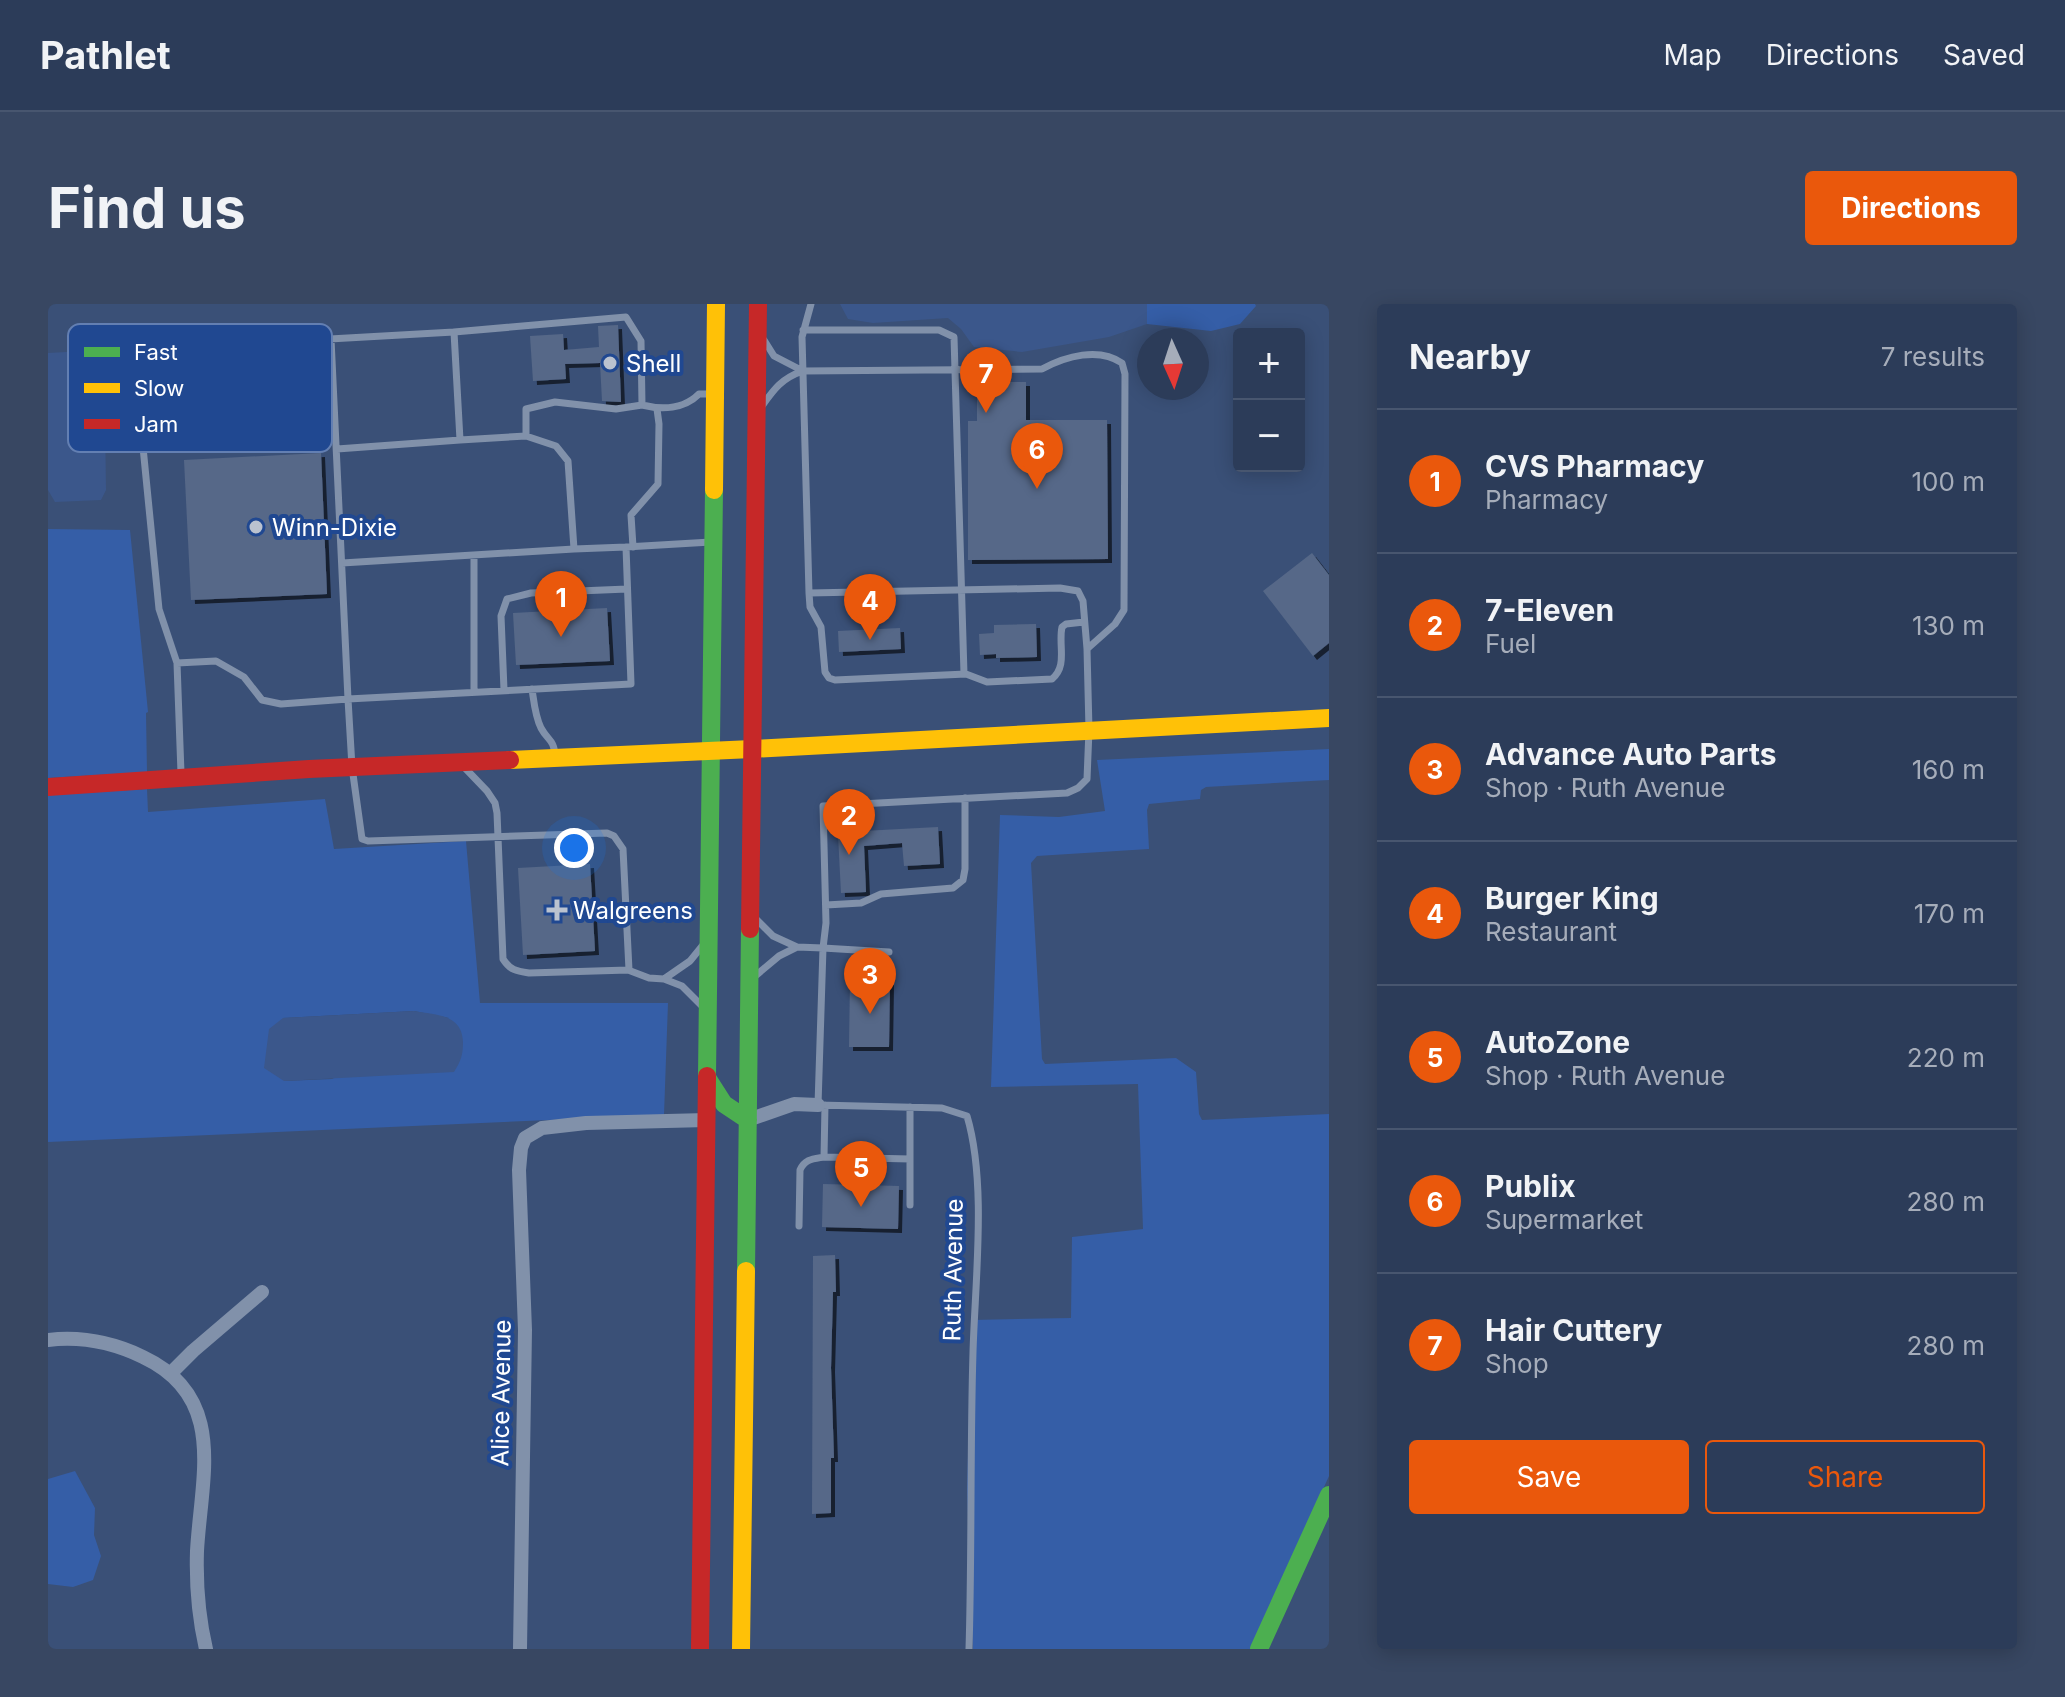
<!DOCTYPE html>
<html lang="en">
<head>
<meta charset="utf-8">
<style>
	:root { --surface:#2c3c59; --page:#384762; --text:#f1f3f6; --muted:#a6adba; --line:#48566f; --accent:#ea580c }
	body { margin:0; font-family:Inter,sans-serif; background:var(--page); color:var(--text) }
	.controls { position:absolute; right:24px; top:24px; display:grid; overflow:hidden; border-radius:8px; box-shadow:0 4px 20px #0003 }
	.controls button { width:72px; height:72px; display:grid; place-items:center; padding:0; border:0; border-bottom:2px solid var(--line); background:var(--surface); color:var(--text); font:40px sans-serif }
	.compass { position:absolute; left:1089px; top:24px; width:72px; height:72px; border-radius:50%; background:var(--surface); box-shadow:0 4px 20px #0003; rotate:177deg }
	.you { position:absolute; left:526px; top:544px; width:28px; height:28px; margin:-20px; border:6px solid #fff; border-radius:50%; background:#1a73e8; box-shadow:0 0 0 12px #1a73e833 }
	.badge { display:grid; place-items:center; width:52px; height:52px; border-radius:50%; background:var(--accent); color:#fff; font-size:26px; font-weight:700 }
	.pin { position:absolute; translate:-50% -66px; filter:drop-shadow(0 2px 4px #0008) }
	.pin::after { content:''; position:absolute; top:42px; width:28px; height:24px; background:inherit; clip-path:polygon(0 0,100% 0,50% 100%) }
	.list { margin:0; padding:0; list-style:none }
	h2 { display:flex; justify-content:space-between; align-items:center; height:104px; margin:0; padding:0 32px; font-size:34px }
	h2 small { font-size:26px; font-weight:400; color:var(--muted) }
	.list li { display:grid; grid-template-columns:52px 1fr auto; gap:24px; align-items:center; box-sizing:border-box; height:144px; padding:0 32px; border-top:2px solid var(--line) }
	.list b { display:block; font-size:30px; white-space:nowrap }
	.list p { margin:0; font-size:26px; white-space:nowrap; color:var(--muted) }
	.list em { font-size:26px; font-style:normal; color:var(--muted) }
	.actions { display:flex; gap:16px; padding:24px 32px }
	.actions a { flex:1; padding:18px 0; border:2px solid var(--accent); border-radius:8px; text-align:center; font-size:28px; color:var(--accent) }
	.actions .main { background:var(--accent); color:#fff }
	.map { position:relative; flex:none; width:1281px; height:1345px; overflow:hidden; border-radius:8px }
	header { display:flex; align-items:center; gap:48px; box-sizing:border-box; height:112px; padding:0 40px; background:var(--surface); border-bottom:2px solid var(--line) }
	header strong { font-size:38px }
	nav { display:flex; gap:44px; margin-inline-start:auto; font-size:28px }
	.intro { display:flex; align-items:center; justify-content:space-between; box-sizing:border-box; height:192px; padding:0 48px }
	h1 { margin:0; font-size:56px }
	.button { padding:20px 36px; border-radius:8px; background:var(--accent); color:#fff; font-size:28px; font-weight:700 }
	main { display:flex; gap:48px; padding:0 48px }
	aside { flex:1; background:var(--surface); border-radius:8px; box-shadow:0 4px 20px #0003 }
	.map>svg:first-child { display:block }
	.green { fill:#355ea7; fill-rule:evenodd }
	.water { fill:#3b578b }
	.building { fill:#566888; filter:url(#shadow) }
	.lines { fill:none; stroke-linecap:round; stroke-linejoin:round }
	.lane { stroke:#8191aa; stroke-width:7 }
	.street { stroke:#8191aa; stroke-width:14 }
	.fast { stroke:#4caf50; stroke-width:18 }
	.slow { stroke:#ffc107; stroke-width:18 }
	.jam { stroke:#c62828; stroke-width:18 }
	.poi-dot { fill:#bac2cf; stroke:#204891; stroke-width:3 }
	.labels { text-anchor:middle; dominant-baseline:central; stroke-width:8; stroke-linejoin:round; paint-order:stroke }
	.poi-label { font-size:24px; fill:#fff; stroke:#204891; text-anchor:start }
	.street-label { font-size:24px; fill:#fff; stroke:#204891 }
	.key { fill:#204891; stroke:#637fb2; stroke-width:2 }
	.key-label { font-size:22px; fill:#fff }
</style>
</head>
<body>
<header>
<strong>Pathlet</strong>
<nav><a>Map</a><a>Directions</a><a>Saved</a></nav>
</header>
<div class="intro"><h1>Find us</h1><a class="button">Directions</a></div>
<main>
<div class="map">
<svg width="1281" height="1345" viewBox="0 0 1281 1345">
	<defs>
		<filter id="shadow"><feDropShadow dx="4" dy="4" stdDeviation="0" flood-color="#0009"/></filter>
	</defs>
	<rect width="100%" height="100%" fill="#3a5077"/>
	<!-- green -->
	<path class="green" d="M1099 0H1207L1208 2 1192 20 1163 27 1099 20Z
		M0 225 82 226 100 408 98 409 99 468 0 474Z
		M1281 445V476L1158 483 1153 486 1152 495 1101 500 1099 506 1101 545 989 552 983 559 994 755 997 760 1128 754 1148 768 1151 810 1154 816 1281 810V1172L1203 1345H925L919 1185 924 1016 1023 1014 1024 933 1095 925 1090 780 943 783 952 511 1011 513 1057 507 1049 456Z
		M99 485 100 508 277 495 286 545 418 537 432 699H620L616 811 0 838V491ZM366 707 401 714 284 775 236 777 235 714Z
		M27 1167 47 1204 46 1231 53 1252 45 1276 25 1283 0 1280V1175Z"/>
	<!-- water -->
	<path class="water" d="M792 0H1099V20L1061 33 974 48 926 43 913 25 900 14 825 19 800 15Z
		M165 40 159 60 150 77 154 94 147 100 70 105 57 116 58 186 53 196 7 198 0 186V49Z
		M366 707C388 711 414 710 415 738 415 751 413 757 406 768L236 777 216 764 221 725 235 714Z"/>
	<!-- building -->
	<path class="building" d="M570 21 573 98 554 97 552 59 517 60 518 75 485 77 482 32 515 30 516 46 551 43 550 22Z
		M929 78H978V116H1059L1060 255 920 256V117H929Z
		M273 149 279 290 143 296 136 156Z
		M1264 249 1281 271V339L1265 352 1215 287Z
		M559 304 562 357 468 361 465 309Z
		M988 320 989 353 948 354V350L932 351 931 330 946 329V321Z
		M852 324 853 345 791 348 790 327Z
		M814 509 815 527 890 523 892 560 856 562 854 539 816 542 818 588 793 589 789 511Z
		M542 560 547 647 475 651 470 564Z
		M802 676 842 677 841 743H801Z
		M775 880 851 882 850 925 774 923Z
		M787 951 788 988H785L783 1064 786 1154H783V1209L764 1210 765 952Z"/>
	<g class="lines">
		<!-- lane -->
		<path class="lane" d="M763 0 754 33 761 289 762 303 773 323 777 368 781 374 787 376 918 370 939 378 1004 375C1020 362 1010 341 1014 323L1018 320 1036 318
			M755 26H891L906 33 916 370
			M406 28 578 13 593 37 594 101C614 106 636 105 651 90H663
			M755 67 994 65C1018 52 1051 43 1074 59L1077 70 1076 306 1067 320 1039 345 1041 426 1039 475 1030 484 1019 489 775 502 778 619 775 644 841 648
			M714 102C726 85 734 74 755 67L726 52 716 36
			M478 132V105L507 98 568 105 594 101
			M289 145 412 136
			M585 243 583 211 610 180 611 120 609 105
			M294 259 526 245
			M761 289 1012 284 1030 287 1035 297 1039 345
			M129 359 168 357 196 373 214 396 233 400 300 395 283 35
			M484 385C486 398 487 412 493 424 500 437 506 435 507 452
			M456 386 453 312 459 295 483 289 579 285
			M426 388V251
			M416 463 439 487 447 499 449 509 455 655C462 666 468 667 481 669L580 666 601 674 616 675
			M133 469 129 359 111 305 94 133 164 129 197 102 194 40 406 28 412 136 478 132 508 142 520 157 526 245 578 243
			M778 601 813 599 833 590 905 584 915 576 917 565V494
			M749 643 775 644 770 801 894 804 919 812C939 879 927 977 925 1048 922 1147 924 1246 921 1345
			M581 666 575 545 566 532 559 529 320 537 314 535 304 463 300 395 583 380 578 243 663 238
			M706 673 731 652 749 643 725 632 708 615
			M654 702 634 682 616 675 642 657 655 641
			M777 801 776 853 862 855
			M862 901V803
			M751 922 752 866C757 855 765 855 776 853"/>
		<!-- street -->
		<path class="street" d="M700 816 746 800 770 801
			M0 1036C34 1032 64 1038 95 1053 180 1093 153 1173 149 1247 148 1278 151 1315 158 1345
			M122 1070 145 1047 214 988
			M472 1345 477 1026 471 866 473 844 477 834 494 824 538 819 659 816"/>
		<!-- fast -->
		<path class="fast" d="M659 772 666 186
			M660 775 676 800 700 816
			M698 967 702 625
			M1211 1345 1281 1191"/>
		<!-- slow -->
		<path class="slow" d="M666 186 668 0
			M704 445 1281 414
			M462 456 704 445
			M693 1345 698 967"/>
		<!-- jam -->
		<path class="jam" d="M0 483 261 465 462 456
			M702 625 710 0
			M652 1345 659 772"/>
	</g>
	<!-- markers -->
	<g class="poi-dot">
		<circle cx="562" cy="59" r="8"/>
		<circle cx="208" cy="223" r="8"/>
		<path d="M505 594h8v8h8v8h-8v8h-8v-8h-8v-8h8z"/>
	</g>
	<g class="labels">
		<!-- poi labels -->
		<g class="poi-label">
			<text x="578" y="59">Shell</text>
			<text x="224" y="223">Winn-Dixie</text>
			<text x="525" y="606">Walgreens</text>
		</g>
		<!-- street labels -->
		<g class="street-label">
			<text transform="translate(905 966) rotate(-89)">Ruth Avenue</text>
			<text transform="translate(453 1089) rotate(-89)">Alice Avenue</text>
		</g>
	</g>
	<!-- legend -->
	<rect x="20" y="20" width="264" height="128" rx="12" class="key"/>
	<rect x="36" y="43" width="36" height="10" fill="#4caf50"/>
	<rect x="36" y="79" width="36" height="10" fill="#ffc107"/>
	<rect x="36" y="115" width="36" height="10" fill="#c62828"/>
	<g class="key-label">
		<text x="86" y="56">Fast</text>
		<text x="86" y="92">Slow</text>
		<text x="86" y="128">Jam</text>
	</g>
</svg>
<div class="controls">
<button>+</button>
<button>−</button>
</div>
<svg class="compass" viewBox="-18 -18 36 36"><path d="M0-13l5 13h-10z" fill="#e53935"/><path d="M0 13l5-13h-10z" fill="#a6adba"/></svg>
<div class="you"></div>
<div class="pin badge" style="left:513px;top:333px">1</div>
<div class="pin badge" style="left:801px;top:551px">2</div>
<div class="pin badge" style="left:822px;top:710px">3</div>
<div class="pin badge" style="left:822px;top:336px">4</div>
<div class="pin badge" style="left:813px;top:903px">5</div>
<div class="pin badge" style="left:989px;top:185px">6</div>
<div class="pin badge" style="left:938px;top:109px">7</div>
</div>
<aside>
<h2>Nearby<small>7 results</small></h2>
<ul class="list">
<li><span class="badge">1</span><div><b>CVS Pharmacy</b><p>Pharmacy</p></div><em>100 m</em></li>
<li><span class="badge">2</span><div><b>7-Eleven</b><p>Fuel</p></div><em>130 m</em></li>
<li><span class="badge">3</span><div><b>Advance Auto Parts</b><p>Shop · Ruth Avenue</p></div><em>160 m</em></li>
<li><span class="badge">4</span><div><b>Burger King</b><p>Restaurant</p></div><em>170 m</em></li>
<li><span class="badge">5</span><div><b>AutoZone</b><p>Shop · Ruth Avenue</p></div><em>220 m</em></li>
<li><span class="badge">6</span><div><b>Publix</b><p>Supermarket</p></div><em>280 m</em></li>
<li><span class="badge">7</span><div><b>Hair Cuttery</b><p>Shop</p></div><em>280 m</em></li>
</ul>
<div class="actions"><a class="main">Save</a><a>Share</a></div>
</aside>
</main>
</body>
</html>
